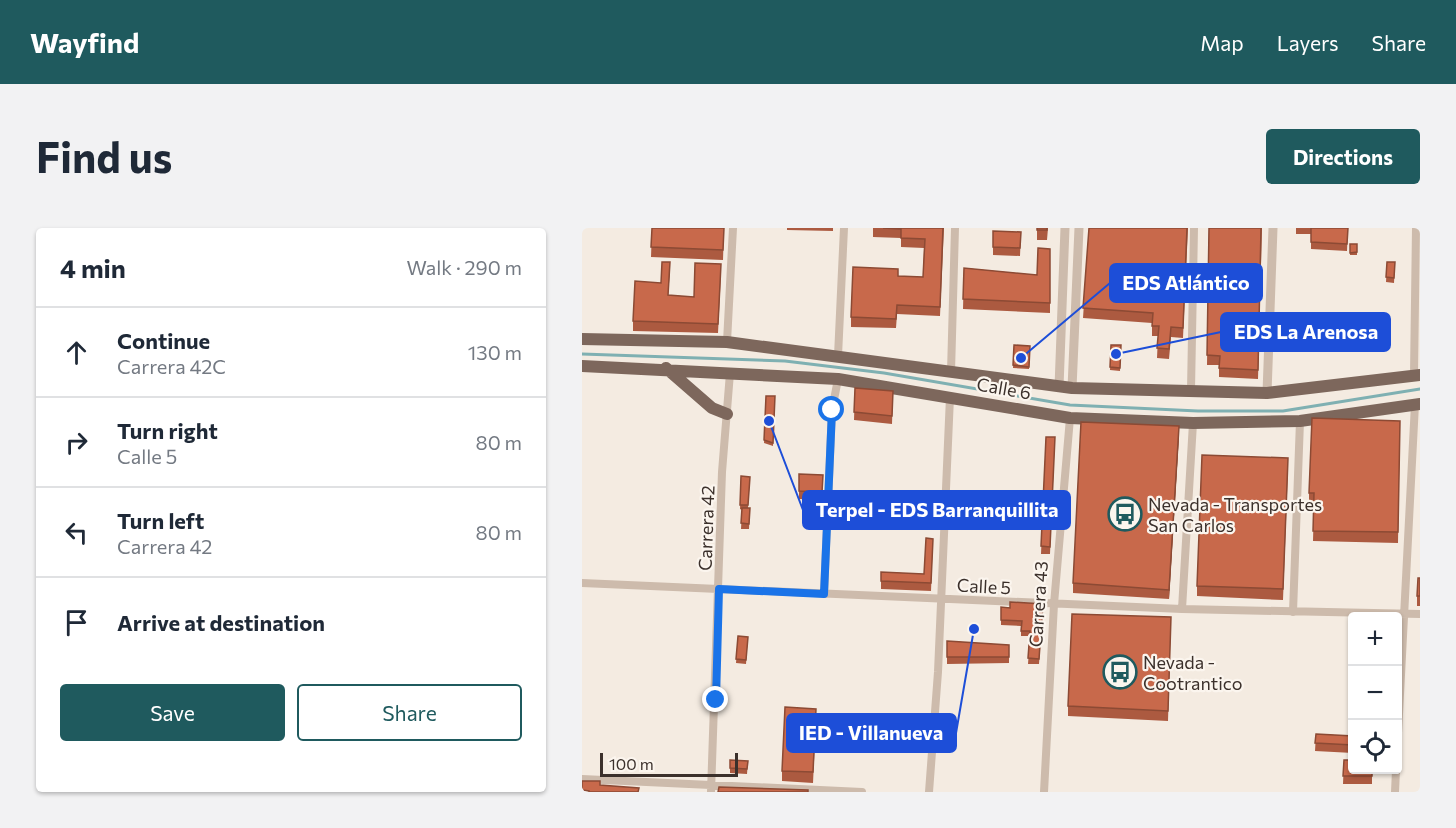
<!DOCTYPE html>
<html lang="en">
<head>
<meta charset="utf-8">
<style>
	:root { --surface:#fff; --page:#f2f2f3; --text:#1f2937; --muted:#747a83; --line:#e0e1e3; --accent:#1f5a5e }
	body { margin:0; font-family:Commissioner,sans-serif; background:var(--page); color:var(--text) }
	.controls { position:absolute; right:18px; bottom:18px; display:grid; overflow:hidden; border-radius:6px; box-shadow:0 2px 4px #0004 }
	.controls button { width:54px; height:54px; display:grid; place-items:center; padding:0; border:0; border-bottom:2px solid var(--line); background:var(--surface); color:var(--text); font:30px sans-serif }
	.scale { position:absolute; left:18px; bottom:15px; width:138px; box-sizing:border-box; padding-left:6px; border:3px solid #3b302b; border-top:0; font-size:16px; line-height:21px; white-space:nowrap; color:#3b302b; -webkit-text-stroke:4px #fbf5ee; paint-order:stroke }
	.stop { position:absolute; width:18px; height:18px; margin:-14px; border:4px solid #1a73e8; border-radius:50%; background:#fff }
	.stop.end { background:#1a73e8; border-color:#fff; box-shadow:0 2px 6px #0008 }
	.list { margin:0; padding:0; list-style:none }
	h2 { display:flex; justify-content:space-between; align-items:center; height:78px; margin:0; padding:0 24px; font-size:26px }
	h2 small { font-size:20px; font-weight:400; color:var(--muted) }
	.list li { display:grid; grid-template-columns:39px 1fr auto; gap:18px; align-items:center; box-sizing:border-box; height:90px; padding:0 24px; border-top:2px solid var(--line) }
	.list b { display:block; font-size:22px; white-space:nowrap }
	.list p { margin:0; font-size:20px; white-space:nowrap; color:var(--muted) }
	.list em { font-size:20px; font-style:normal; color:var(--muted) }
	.actions { display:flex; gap:12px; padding:18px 24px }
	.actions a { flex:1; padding:14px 0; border:2px solid var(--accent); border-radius:6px; text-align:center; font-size:21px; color:var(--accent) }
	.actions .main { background:var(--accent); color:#fff }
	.icon { flex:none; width:33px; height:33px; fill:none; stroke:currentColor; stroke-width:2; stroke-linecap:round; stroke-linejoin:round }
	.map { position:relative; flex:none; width:838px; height:564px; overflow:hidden; border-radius:6px }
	header { display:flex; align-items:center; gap:36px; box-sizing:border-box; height:84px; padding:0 30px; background:var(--accent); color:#fff }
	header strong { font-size:28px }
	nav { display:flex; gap:33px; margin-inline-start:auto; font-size:21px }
	.intro { display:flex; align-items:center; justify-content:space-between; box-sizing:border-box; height:144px; padding:0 36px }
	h1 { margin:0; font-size:42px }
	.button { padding:15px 27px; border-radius:6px; background:var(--accent); color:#fff; font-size:21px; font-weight:700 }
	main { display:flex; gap:36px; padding:0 36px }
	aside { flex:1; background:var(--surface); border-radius:6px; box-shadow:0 2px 4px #0004 }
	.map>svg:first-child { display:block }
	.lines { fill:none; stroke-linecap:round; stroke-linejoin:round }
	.stream { stroke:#7fb0b2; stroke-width:3 }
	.minor { stroke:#cdbbac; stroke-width:8 }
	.tertiary { stroke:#cdbbac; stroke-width:9 }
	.primary { stroke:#7d675c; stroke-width:12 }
	.wall { fill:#ac5a40 }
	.shaded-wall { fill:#8c4a34 }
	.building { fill:#c8694b; stroke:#8c4a34; stroke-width:1.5 }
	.route { stroke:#1a73e8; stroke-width:8 }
	.labels { text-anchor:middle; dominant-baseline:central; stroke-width:4.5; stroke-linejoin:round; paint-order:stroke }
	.street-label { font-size:18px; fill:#3b302b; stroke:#fbf5ee }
	.poi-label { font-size:18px; fill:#3b302b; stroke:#fbf5ee; text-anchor:start }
	.leader { fill:none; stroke:#1d4ed8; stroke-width:2 }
	.callout-dot { fill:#1d4ed8; stroke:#fbf5ee; stroke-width:2 }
	.callout { fill:#1d4ed8; stroke:#1d4ed8; stroke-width:2 }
	.callout-label { font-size:20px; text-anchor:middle; font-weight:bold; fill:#fff }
</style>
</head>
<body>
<header>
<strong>Wayfind</strong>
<nav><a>Map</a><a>Layers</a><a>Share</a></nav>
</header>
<div class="intro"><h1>Find us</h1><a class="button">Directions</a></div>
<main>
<aside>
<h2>4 min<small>Walk · 290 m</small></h2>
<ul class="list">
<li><svg class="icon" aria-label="ahead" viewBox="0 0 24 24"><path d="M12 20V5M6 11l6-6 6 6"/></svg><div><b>Continue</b><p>Carrera 42C</p></div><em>130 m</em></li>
<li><svg class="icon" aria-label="right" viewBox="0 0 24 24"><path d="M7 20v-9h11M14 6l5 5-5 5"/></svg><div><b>Turn right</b><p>Calle 5</p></div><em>80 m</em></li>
<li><svg class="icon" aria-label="left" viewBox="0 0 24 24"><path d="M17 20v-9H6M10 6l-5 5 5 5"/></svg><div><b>Turn left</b><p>Carrera 42</p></div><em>80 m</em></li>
<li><svg class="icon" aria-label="arrive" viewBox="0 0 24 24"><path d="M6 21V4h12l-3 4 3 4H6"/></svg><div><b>Arrive at destination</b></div></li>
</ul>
<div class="actions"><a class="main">Save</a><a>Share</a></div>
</aside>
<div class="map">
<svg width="838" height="564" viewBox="0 0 838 564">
	<rect width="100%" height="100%" fill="#f4ebe1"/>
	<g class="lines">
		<!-- stream -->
		<path class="stream" d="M0 126 203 133 302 145 488 177 616 183H701L838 161"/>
		<!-- minor -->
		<path class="minor" d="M145 114 151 0
			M256 128 262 0
			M369 144 373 0
			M832 147 834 0
			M609 162 612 0
			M0 355 600 381 838 386
			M242 366 250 182 256 151
			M600 381 611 195
			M711 384 718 193
			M816 505 833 176
			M0 551 280 564
			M129 564 140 244 148 145
			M347 564 356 444 368 169
			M462 564 472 376 488 190
			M813 564 814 542"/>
		<!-- tertiary -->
		<path class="tertiary" d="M477 159 483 0
			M490 160 497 0
			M685 165 691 0"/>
		<!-- primary -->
		<path class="primary" d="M0 111 145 114 490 160 685 165 838 147
			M0 138 256 151 488 190 611 195 718 193 838 176
			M84 140 130 180 145 186"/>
	</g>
	<!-- wall -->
	<path class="wall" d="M70 0H142L141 32 69 29Z
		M205 0H251V3L205 2Z
		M291 0H362L358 88 315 86 314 100 269 99V89L316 48 341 49 342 20 319 19V10L291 9Z
		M455 0H466L465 12H455Z
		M507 0H606L601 110 589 109 587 131 575 130 576 108H570V95L501 90Z
		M627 0H680L676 151 637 149V137H625Z
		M714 0H766L765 23 729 21V6H714Z
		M411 3 439 4 438 28 411 27Z
		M768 16H775V27H768Z
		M468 21V85L381 81 382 40 455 47Z
		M805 34H813L812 55 804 54Z
		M88 44 86 67 112 69 139 45 136 105 51 103V93Z
		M432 117 448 118 447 141 431 140Z
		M529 117H539L538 143 528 142Z
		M273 160 311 163 310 196 272 192Z
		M184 168H193L191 218 182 215Z
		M818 193 816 315 731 313 732 275H727V265Z
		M597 207 587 371 491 365V355Z
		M464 209H473L468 326H459Z
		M706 241 701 372 615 368V358Z
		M217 246 241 247 240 272 217 271Z
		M159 248 168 249 166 280H168L167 301H159L160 282 158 281Z
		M351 311 349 363 299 361V344L342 346Z
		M838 350V378H835V368Z
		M419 379 461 381 457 436H446L448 408H439V398L419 397Z
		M589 389 586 493 486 488V478Z
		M156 408 166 409 164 436 154 435Z
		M365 413 427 417V435L365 436Z
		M234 491 231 555 200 553V543Z
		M734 506 771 508V525L733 523Z
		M762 532 790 542V556H761Z
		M166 533 165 546 148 545V540Z"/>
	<!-- shaded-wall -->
	<path class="shaded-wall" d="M597 198V207L587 371V362Z"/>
	<!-- building -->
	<path class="building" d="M70 0H142L141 22 69 19Z
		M301 0H361L358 79 315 77 314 91 269 89 271 39 316 41V48L341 49 343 11 319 10V1Z
		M455 0H465V2H455Z
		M507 0H605L601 100 589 99 587 121 575 120 577 98H570L571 85 501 80Z
		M627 0H679L676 142 637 140 638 128 625 127Z
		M729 0H766L765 16 729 14Z
		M411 3 439 4 438 20 411 19Z
		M768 16H775V24L768 25Z
		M456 20 468 21V75L381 71 382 40 455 47Z
		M80 34H88L86 67 112 69 113 35 139 36 136 96 51 93 53 53 79 55Z
		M805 34H813L812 50 804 49Z
		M432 117 448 118 447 139 431 137Z
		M529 117H539L538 140 528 139Z
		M273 160 311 163 310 188 272 184Z
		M184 168H193L191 215 182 212Z
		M730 190 818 193 816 304 731 303 732 265H727Z
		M499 194 597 198 587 362 491 355Z
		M464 209H473L468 319 459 318Z
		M620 227 706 230 701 361 615 358Z
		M217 246 241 247 240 264 217 263Z
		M159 248 168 249 166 277H158Z
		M160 280H168L167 296 159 295Z
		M344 310 351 311 349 355 299 353V344L342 346Z
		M836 350H838V368H835Z
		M428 374 461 376 457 431 446 430 448 403H439L440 393 419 392V379L428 380Z
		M490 386 589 389 586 483 486 478Z
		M156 408 166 409 164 432 154 431Z
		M365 413 427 417V429H365Z
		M203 479 234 481 231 544 200 543Z
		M734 506 771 508V517L733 515Z
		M148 532 166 533 165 541 148 540Z
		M762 532H771V542H790V548H761Z
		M0 553H18V557L57 560 56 564H7V563L0 562Z
		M137 559 226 562V564H136Z"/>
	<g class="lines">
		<!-- route -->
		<path class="route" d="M134 472 137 361 242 366 250 182"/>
	</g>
	<!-- icons -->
	<defs>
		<g id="bus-ring" transform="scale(1.725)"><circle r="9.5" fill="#fbf5ee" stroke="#1f5a5e" stroke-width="1.5"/><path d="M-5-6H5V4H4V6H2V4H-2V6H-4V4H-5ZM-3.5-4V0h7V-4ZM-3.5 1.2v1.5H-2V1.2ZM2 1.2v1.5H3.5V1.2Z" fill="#1f5a5e"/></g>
	</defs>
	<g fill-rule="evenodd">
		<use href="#bus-ring" x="543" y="286"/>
		<use href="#bus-ring" x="538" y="444"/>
	</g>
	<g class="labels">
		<!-- street labels -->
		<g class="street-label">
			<text transform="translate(422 160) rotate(10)">Calle 6</text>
			<text transform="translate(124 300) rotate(-88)">Carrera 42</text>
			<text transform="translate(402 358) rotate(3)">Calle 5</text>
			<text transform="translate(456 376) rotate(-86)">Carrera 43</text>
		</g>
		<!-- poi labels -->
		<g class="poi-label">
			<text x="566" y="276">Nevada - Transportes<tspan x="566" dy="21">San Carlos</tspan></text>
			<text x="561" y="434">Nevada -<tspan x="561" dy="21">Cootrantico</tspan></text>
		</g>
	</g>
	<!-- callouts -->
	<path class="leader" d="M439 130L528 55M534 126L639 104M187 193L221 282M392 401L374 505"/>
	<g class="callout-dot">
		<circle cx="439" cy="130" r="6"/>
		<circle cx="534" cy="126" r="6"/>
		<circle cx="187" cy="193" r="6"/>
		<circle cx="392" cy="401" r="6"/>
	</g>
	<g class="callout">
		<rect x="528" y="36" width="152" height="38" rx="6"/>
		<rect x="639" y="85" width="169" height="38" rx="6"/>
		<rect x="221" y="263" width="267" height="38" rx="6"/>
		<rect x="205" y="486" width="169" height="38" rx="6"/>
	</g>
	<g class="callout-label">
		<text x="604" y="62">EDS Atlántico</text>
		<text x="724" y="111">EDS La Arenosa</text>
		<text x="355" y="289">Terpel - EDS Barranquillita</text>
		<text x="289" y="512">IED - Villanueva</text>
	</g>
</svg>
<div class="controls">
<button>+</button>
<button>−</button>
<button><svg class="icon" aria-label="locate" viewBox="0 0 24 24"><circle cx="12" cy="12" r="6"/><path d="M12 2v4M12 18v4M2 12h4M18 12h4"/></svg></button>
</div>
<div class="scale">100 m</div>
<div class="stop" style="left:250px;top:182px"></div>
<div class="stop end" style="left:134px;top:472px"></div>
</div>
</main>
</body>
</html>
